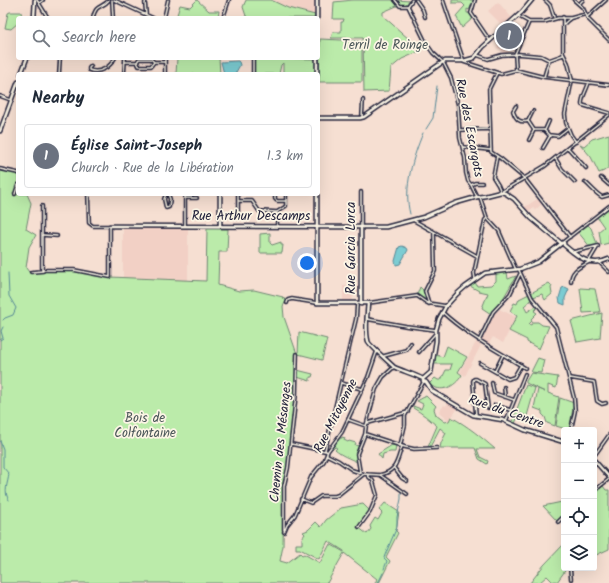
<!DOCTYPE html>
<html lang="en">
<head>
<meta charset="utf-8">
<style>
	:root { --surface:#fff; --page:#f6f6f7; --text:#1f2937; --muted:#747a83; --line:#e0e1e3; --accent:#c8321e }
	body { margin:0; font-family:Kalam,sans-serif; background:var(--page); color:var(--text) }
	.controls { position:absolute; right:12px; bottom:12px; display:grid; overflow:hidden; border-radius:4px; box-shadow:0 4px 16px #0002 }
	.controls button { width:36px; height:36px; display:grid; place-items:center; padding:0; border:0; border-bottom:1px solid var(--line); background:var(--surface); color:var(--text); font:20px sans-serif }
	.you { position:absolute; left:307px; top:263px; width:14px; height:14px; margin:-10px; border:3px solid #fff; border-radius:50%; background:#1a73e8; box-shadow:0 0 0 6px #1a73e833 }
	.badge { display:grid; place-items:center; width:26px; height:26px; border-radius:50%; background:var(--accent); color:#fff; font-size:13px; font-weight:700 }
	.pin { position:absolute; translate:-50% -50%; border:2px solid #fff; box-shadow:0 1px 4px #0006 }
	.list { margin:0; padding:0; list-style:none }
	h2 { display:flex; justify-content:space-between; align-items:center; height:52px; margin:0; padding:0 16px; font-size:17px }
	h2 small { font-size:13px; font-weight:400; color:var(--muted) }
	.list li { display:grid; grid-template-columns:26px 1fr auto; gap:12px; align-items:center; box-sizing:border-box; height:64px; margin:0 8px 8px; padding:0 8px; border:1px solid var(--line); border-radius:4px }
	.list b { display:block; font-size:15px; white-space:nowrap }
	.list p { margin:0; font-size:13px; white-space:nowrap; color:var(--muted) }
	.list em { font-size:13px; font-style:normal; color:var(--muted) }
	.icon { flex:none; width:22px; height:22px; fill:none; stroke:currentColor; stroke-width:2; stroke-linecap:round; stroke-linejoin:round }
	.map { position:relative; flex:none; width:609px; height:583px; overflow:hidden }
	.search { position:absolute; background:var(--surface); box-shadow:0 4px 16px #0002; left:16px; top:16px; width:304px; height:44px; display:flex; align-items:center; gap:10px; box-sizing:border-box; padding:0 14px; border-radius:4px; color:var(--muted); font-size:15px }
	.panel { position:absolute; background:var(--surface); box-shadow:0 4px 16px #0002; left:16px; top:72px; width:304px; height:124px; border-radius:4px }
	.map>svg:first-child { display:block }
	.built { fill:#f2d0c5 }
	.green { fill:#bbebaa; stroke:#6e8672 }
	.water { fill:#7bccd2; stroke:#578896 }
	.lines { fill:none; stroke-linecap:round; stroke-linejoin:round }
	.stream { stroke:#578896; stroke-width:1 }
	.street-casing { stroke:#22223b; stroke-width:4.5 }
	.secondary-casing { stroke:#22223b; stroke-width:5.5 }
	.street { stroke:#fcf5e5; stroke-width:1.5 }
	.secondary { stroke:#fcf5e5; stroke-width:2.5 }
	.labels { text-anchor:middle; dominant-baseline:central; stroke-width:3.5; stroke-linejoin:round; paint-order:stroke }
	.park-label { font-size:13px; fill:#485457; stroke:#fcf5e5 }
	.street-label { font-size:13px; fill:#22223b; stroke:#fcf5e5 }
</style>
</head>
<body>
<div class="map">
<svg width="609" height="583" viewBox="0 0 609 583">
	<rect width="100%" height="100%" fill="#f6dfd2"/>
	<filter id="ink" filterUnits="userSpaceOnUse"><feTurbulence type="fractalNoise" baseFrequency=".025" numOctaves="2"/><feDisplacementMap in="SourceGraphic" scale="8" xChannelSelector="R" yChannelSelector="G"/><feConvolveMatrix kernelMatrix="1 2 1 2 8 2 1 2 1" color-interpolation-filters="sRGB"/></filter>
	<g filter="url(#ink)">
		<!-- built -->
		<path class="built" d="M272 0H315L316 15 288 8Z
			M498 2 512 18 504 27 488 11Z
			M498 39 505 43 509 41 511 43 509 47 508 46V54H502L501 48 500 49 497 48 498 45 501 46 502 43 498 40Z
			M539 198 542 202 540 203 541 205 535 210 533 208 527 212 523 208Z
			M123 228H188V281L123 278Z
			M343 286H361L359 294H353L352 302H343Z
			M499 309 516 317 503 343 493 337 488 345 480 341 495 311H498Z
			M476 342 481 345 465 376 460 372Z
			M449 401 458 408 449 421 439 412 444 405 446 406Z"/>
		<!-- green -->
		<path class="green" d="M197 0 209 11H219L218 18H176L180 5 190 7Z
			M246 0H271L288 8 315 15 314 18H244L248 17 246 16 243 7Z
			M353 0H395L398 4 396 0 410 1 405 5H399L383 12V16L410 40 418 52 402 59 391 68 389 91 364 92 363 38H331L333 32H341V22H343L344 19H333L334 2Z
			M452 0H474L469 10 467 9V13H470L473 18 462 28 456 16 465 6 462 3H452Z
			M10 12H21L22 18H18V23L11 29 5 28 8 13Z
			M320 39 362 41V82H319Z
			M177 58H219L220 74H176Z
			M253 58 316 59V74L290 73 283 74V63L281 65 279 74H253Z
			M609 134V167L604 171 599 173 591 157 580 144 584 146 592 139Z
			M0 169 18 173V194H27L31 203 26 229 36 235 29 247 26 268 29 272H40L44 270H74L110 277 206 281 207 229H228L227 252H219L218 285 239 291 254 290 283 297 282 298 287 300 283 306 284 317 297 354 295 394 287 472 284 486 283 546 280 561 287 563 300 553 302 555 304 554 320 563 330 544 344 552V551L328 541 319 559 300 549H296V544H302V538L305 534 303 532 308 530 316 522 321 527 326 520 341 508 363 504 370 511 358 527 367 534 371 529 370 526 375 518 378 520 382 513 379 510 385 503 399 512 396 531 398 533 386 557 390 561 379 583H375L377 579 344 553 327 583H0Z
			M609 207V243L601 245 599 231 604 227 597 217Z
			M588 225 591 228 598 246 591 248 578 232Z
			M270 233V243L272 245 281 242V245H283L282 253H260V234Z
			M507 272 508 279 516 276 504 297 491 314 482 308 488 293 479 291 470 286 475 282 477 286 492 285 496 281V273Z
			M549 283 552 286 551 288 552 294 545 300 542 294 533 297 531 293Z
			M420 287 423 290 428 303 417 295Z
			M580 288 595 289 600 312 583 313Z
			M529 294 532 299 524 306 527 312 536 306 537 308 534 311 537 313 531 319 532 321 529 324 531 325 533 322H538L542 325 549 326 539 349 527 342V340L509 331 517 316 510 311 514 303 517 304 519 299Z
			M602 313 600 338 577 342 571 321Z
			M299 332 327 339 322 360 298 354Z
			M447 346 467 357 458 372 462 375C455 387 441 394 429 384L435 378 438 380H441L446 370H450L452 364H434L436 355 443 357Z
			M538 358 544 360 541 373 531 372Z
			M297 370 313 374 312 377H310V381L297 377Z
			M531 373 558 377 556 388 548 385V393L559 397 555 426 547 423 545 417 542 414V411L534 408 538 389 545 392 526 383V381Z
			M526 385 535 388 527 416 519 413 515 424 512 422Z
			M426 396 436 406 434 409 436 415 445 422 449 421 451 417C468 426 481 437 495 449H477L480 457 488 461 487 464 479 459 475 448H440L441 443 446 433 440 428 430 447H428L437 426C429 419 422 413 413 408V406L421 409 423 404 417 401Z
			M560 398 574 403 569 430 556 426Z
			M342 437 345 438 344 440 348 442 349 441 356 443 355 445 359 446 357 451V462C349 458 342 456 335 450L337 448 335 447 333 449 332 448 340 438H342Z
			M392 445 396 446 395 452H390L383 454 382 459 378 454Z
			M603 486 606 490H609V549L594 556V506L595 504 594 502V493Z
			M562 502 564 504V516L557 521 543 506Z
			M564 544V568H567L557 582 555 581 553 582 547 576 539 583H530L544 565Z"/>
		<!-- water -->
		<path class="water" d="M238 61 239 62 240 65 235 74H224L221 62Z
			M402 246 407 248 408 250 400 264 396 265 395 261 399 247Z
			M565 287 569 289 565 298V305L560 303 559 298 562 288Z"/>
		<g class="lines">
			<!-- stream -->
			<path class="stream" d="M426 129 433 118 437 86
				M410 214C403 188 413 157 423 133
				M3 320 5 318 13 315 16 308 9 296 8 273
				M0 340 3 338 1 331 3 327
				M0 441 3 449V467L9 474C8 483 3 492 9 500
				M384 569 387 561 384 558 385 555 397 527V517L401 499V492
				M378 583 383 573"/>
			<!-- street casing -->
			<g class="street-casing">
				<path id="street" d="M37 0 48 18
					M112 0 113 18
					M114 0 153 18
					M146 0 145 3 146 14
					M395 0 400 6H408
					M416 0 423 10 425 17
					M443 0 464 62 501 74 516 70 544 77 609 85
					M475 0 471 13 490 41
					M545 0 550 5 554 17
					M574 0 583 8 588 19 609 40
					M39 3 43 0
					M579 4 583 0
					M408 6 426 43 433 53 443 62 451 78 458 105 460 138 465 158 466 173 468 181 471 185 477 197
					M408 6 412 0
					M518 16 529 22H544L558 18H571
					M563 17V25
					M587 17 606 0
					M93 18C96 3 102 9 109 0
					M164 18 168 0
					M223 18 229 0
					M477 55 488 59 502 55 519 54 541 56 549 60
					M253 58V74
					M549 60 563 55
					M125 62H137L139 59H151L154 62 151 66H139L137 62
					M154 62H165
					M91 66 89 68V70C100 74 110 67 115 58
					M516 70 515 54 529 22
					M497 73 489 89 491 152 500 158 525 179 570 237
					M59 74 60 58
					M124 74 125 58
					M165 74V58
					M544 77 549 60
					M589 82C587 90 581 98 582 105L609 113
					M0 96 11 100
					M516 106 513 111C516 120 520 123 528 121L534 130H544L549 135 558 136 567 129
					M362 117 363 100
					M528 121 533 111
					M460 130 489 129
					M545 130 549 121
					M529 140 534 130
					M576 142 571 135 566 123 565 114 572 80 568 63 563 53V25L567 21 571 18 586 14
					M463 147 490 150
					M543 148 550 136
					M568 148 586 168
					M497 156 493 177 498 185 501 192 545 166 609 115
					M555 158 562 169 575 182
					M0 169 18 173
					M601 178 609 185
					M585 182C591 187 595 193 602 197L609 195
					M471 185 475 183H482
					M15 194 18 185
					M166 194 164 199 166 208 169 207 170 199 168 194
					M185 194V226
					M238 194V201H252L259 211 277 212
					M275 194V199L277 201H286
					M480 197 487 218 499 231 516 270
					M185 198H197
					M42 206V270H74L110 277V226H93L89 223 88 194
					M238 213V201
					M413 220 477 256
					M277 226V212L286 206V194
					M361 226V192
					M43 235 57 236
					M563 242 609 206
					M573 252 598 246 589 261
					M600 263 609 272
					M519 270 532 298 556 327 574 398 575 411 571 430
					M31 272 43 271
					M475 279 474 273 485 220 487 218
					M571 282C571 270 580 267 589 262
					M287 303 288 300 292 299 317 303
					M368 303 417 296 427 303 446 306
					M429 304 425 291 435 271 434 233
					M442 312C468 336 495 349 525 368
					M367 319 406 326 436 330
					M479 341 493 312 510 294 520 274
					M419 352 435 334
					M384 356 406 350 411 343
					M480 363 508 379 514 377 521 365
					M495 371 503 355
					M570 378 594 382 597 401 602 404 606 403
					M341 383 362 389
					M492 383 494 393 514 400
					M504 387 505 397
					M475 402 487 403
					M495 405 510 410
					M476 415 473 381 474 379H476L485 384 488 408
					M349 420 366 426
					M506 421 525 374
					M368 423 408 412
					M365 434 405 447 414 449 437 448
					M291 444 325 451
					M400 446 405 425V416L424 381
					M327 452 325 450 356 319 357 304
					M327 455 339 461 352 470 364 474 380 475 407 494
					M594 456 609 435
					M394 468 402 478 407 481
					M360 472 357 454 365 434 366 426 376 389 383 377 394 367
					M380 475C397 471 397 461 402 446
					M594 491 609 479
					M301 499 311 503 321 496H335L338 495 364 474
					M558 522 564 516
					M359 527 370 512 377 495 373 481 368 476 367 474
					M284 530V486L288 468 296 394 297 354
					M284 532 287 525 295 515 311 477 324 461 328 451 342 432 368 377 377 351
					M570 568 571 579"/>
			</g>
			<!-- secondary casing -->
			<g class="secondary-casing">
				<path id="secondary" d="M317 0V18
					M34 18 35 0
					M21 74 27 58
					M317 74V58
					M318 118H360L364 117 440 64 445 61H463L474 58 483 47 522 12 532 0
					M0 131 18 82
					M220 194V226
					M317 194V303H368C367 315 365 329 368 341 368 344 391 364 394 367 402 371 414 374 423 379V381L426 382 432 391 473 415 503 420 525 430 564 442
					M110 226 386 227 424 217 456 203 477 197 485 196 501 192 505 193 514 199 531 218 561 243
					M564 245C578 257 591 268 609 259
					M361 304V227
					M423 379 431 372 436 341V330L439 319 446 306 457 294 465 287 485 273 520 269 538 262 562 243H564V245
					M594 460 609 477"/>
			</g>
			<!-- street -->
			<use href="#street" class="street"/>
			<!-- secondary -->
			<use href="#secondary" class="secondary"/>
		</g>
	</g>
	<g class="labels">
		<!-- park labels -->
		<g class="park-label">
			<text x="385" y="45">Terril de Roinge</text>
			<text x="145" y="418">Bois de<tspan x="145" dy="15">Colfontaine</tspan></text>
		</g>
		<!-- street labels -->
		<g class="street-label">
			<text transform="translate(469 128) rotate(79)">Rue des Escargots</text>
			<text x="251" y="216">Rue Arthur Descamps</text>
			<text transform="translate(351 248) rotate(-90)">Rue Garcia Lorca</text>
			<text transform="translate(506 412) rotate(19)">Rue du Centre</text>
			<text transform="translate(336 416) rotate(-63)">Rue Mitoyenne</text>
			<text transform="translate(281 442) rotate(-84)">Chemin des Mésanges</text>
		</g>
	</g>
</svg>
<div class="controls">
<button>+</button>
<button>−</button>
<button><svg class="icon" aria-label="locate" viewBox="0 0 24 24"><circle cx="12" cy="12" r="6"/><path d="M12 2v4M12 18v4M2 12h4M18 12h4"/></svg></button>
<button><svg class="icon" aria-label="layers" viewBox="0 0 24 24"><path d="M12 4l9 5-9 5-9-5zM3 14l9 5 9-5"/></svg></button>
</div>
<div class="you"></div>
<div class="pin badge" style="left:509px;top:36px;background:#6b7280">1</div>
<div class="search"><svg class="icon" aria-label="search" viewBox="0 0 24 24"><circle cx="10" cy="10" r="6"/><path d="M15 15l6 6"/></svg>Search here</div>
<section class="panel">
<h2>Nearby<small></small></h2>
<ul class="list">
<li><span class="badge" style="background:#6b7280">1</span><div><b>Église Saint-Joseph</b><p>Church · Rue de la Libération</p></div><em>1.3 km</em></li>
</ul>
</section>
</div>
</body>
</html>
